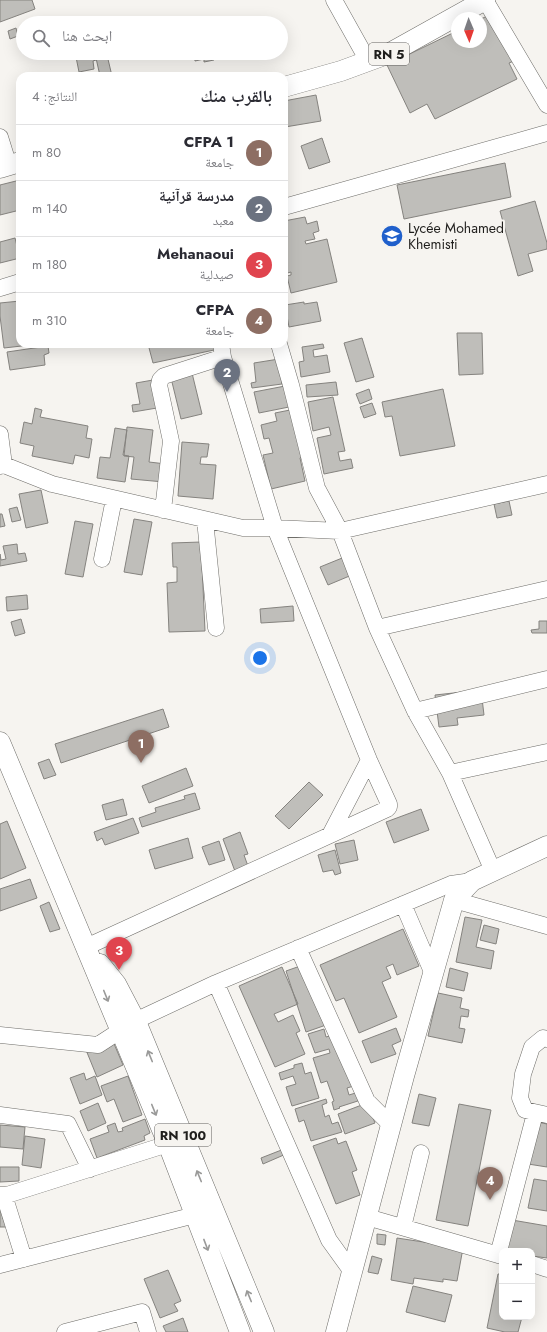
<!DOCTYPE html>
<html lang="ar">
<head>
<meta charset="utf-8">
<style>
	:root { --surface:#fff; --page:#f7f7f7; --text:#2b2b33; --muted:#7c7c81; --line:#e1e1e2; --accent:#1f5fcb }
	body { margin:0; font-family:Jost,"Noto Naskh Arabic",sans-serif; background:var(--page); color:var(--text); direction:rtl }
	.controls { position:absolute; right:12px; bottom:12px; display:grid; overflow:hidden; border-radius:8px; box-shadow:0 4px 16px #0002 }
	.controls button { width:36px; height:36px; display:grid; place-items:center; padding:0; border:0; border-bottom:1px solid var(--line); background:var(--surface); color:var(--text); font:20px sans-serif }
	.compass { position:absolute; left:451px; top:12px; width:36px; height:36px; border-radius:50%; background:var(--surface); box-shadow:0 4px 16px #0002; rotate:178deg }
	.you { position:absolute; left:260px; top:658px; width:14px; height:14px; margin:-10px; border:3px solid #fff; border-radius:50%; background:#1a73e8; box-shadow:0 0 0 6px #1a73e833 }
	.badge { display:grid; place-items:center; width:26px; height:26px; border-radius:50%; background:var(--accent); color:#fff; font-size:13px; font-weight:700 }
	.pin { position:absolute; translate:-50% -33px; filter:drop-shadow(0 1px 2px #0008) }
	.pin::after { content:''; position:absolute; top:21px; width:14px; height:12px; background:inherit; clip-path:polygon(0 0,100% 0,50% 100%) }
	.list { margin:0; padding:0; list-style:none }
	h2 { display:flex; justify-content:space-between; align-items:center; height:52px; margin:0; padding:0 16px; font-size:17px }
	h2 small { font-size:13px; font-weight:400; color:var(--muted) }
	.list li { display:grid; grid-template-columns:26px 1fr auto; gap:12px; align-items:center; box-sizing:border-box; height:56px; padding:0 16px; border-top:1px solid var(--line) }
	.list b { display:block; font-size:15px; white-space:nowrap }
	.list p { margin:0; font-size:13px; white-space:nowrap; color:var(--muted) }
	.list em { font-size:13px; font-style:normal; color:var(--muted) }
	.icon { flex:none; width:22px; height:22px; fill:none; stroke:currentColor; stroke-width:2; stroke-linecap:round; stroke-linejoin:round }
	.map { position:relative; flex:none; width:547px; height:1332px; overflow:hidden; direction:ltr }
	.search { position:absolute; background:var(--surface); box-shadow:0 4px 16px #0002; left:16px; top:16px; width:272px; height:44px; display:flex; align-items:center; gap:10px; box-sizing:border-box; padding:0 14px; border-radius:22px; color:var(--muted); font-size:15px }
	.panel { position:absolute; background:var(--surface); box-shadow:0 4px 16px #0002; left:16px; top:72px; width:272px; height:276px; border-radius:12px; direction:rtl }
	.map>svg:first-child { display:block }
	.building { fill:#bfbeba; stroke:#85837f }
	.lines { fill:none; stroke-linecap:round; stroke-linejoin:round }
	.minor-casing { stroke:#6e6d69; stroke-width:17 }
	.major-casing { stroke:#6e6d69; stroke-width:21 }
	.minor { stroke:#fff; stroke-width:16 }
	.major { stroke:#fff; stroke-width:20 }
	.oneway { stroke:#9a9a99 }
	.labels { text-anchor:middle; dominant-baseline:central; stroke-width:4; stroke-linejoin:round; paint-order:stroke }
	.shield { fill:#f6f4f0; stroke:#605e5c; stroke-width:1 }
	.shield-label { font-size:13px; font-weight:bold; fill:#1f1e1c }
	.poi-label { font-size:14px; fill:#1f1e1c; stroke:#f6f4f0; text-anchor:start }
</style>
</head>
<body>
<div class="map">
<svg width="547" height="1332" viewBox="0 0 547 1332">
	<rect width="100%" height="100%" fill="#f6f4f0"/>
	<!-- building -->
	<path class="building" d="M0 0H32L35 9 0 22Z
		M491 14 514 61 509 63 517 79 435 119 427 104 410 113 387 65 457 31V42H481V19Z
		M16 28 18 36 10 39 8 31Z
		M94 53 96 60 93 61 94 69 79 72 76 57Z
		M110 53H134V55L111 58Z
		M194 53H213L214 60 204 62V59L195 61Z
		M107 55 112 76H100L96 58Z
		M316 95 321 121 285 127 284 101Z
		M322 138 330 162 309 169 301 146Z
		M505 163 511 197 404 219 397 185Z
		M20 180V210L0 215V185Z
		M535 201 547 243V249L528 254 533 271 518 276 500 211Z
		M305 217 307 224 317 221 319 231 313 233 315 239 305 241 306 244 327 239 337 282 291 293 287 276 291 275V272L284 274V221Z
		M15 238 20 258 0 263V242Z
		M20 301V344H39L4 348 0 316V303Z
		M304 302V304L317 302 321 321 289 327 285 305Z
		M457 333H482L483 374 459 375Z
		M362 338 374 377 356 382 344 343Z
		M148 344H212L214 350 153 363Z
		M323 344 324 348 313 350 314 357 327 355 330 372 301 377 299 362 304 361 302 347Z
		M48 346 49 353 44 355 45 365 10 370 7 352Z
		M279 359 282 384 252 388 251 383 256 382 254 363Z
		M192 373 202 414 181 419 171 378Z
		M153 380 157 408 133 412 132 405 140 404 136 383Z
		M336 382 338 395 307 397 306 385Z
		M285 386 289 407 259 413 254 392Z
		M369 389 372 399 360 404 356 394Z
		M443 389 455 446 400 456 392 416 385 417 382 402Z
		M333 397 345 451 338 452 340 461 351 459 353 468 324 474 317 438 331 435 329 427 313 431 308 402Z
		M372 403 376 414 364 418 360 407Z
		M35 408 42 410 40 417 88 426 86 438 92 439 89 458 75 455 73 464 32 456 34 446 20 443 24 422 32 424Z
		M290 410 302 457 300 458 305 481 271 489 263 455 273 453 269 438 264 439 261 425 277 421 275 413Z
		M127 427 153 430 149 462 166 464 164 482 131 479 134 457 124 456Z
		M115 428 127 430 123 455 129 456 125 482 97 478 100 457 110 458Z
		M182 442 209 444 207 457H201L200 464 216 465 213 499 178 496Z
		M41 490 48 523 26 528 19 494Z
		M509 501 512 515 497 518 494 504Z
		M17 507 21 520 12 522 9 509Z
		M0 514H2L5 526 0 527Z
		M134 519 152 522 142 575 124 572Z
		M75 521 93 524 83 577 65 574Z
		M201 542 205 631 169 632 167 583 177 582V567H173L172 543Z
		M17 544 18 554 25 553 27 561 0 566V554L1 560 6 559 3 546Z
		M352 554 359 572 328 585 320 567Z
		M27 595 28 609 7 611 6 597Z
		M293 606 294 621 261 623 260 609Z
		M21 619 25 633 15 636 11 622Z
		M539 621H547V633H532L531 630 539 629Z
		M481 690 484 715 457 718 458 725 439 727 435 695Z
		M163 709 169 727 61 763 55 744Z
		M49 759 56 775 44 779 38 763Z
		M186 768 193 786 149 803 142 786Z
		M309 782 323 795 289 829 275 816Z
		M195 793 200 809 142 827 139 818 156 812 155 808 185 799 184 796Z
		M123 799 127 815 106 820 102 805Z
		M421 809 429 830 394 843 386 822Z
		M133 818 139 833 105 845 102 838 97 841 94 832Z
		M7 821 26 868 0 879V824Z
		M240 832 248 854 244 855 249 869 236 874 223 839Z
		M188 838 193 858 155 869 149 850Z
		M354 840 358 860 340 864 335 844Z
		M219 841 225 860 209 865 202 847Z
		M335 850 341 873 335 875 333 870 323 872 318 855Z
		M30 879 37 898 0 911V889Z
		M49 902 60 929 50 932 40 906Z
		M465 917 482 920 476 947 494 951 491 969 456 962Z
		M484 925 499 929 496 944 480 940Z
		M403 929 419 966 397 975 393 964 386 967 391 978 382 982 397 1017 359 1033 344 998 336 1001 320 965Z
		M303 965 329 1024 306 1032 286 971Z
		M282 967 298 1004 274 1014 278 1022 293 1015 300 1031 296 1033 305 1054 275 1067 239 986Z
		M450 968 468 973 464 991 446 987Z
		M438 993 462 998 460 1008 469 1010 468 1017 461 1016 459 1028 465 1029 462 1043 428 1036Z
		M396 1028 401 1041 392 1045 396 1054 371 1063 362 1041Z
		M324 1029 326 1037 333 1035 357 1085 347 1088 349 1095 362 1091 364 1099 339 1107 340 1108 334 1110 332 1102 334 1101 327 1081 321 1083 313 1058 330 1053 329 1049 315 1053 308 1034Z
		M112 1039 123 1065 97 1077 86 1050Z
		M302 1063 305 1074 311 1072 319 1098 292 1106 286 1087 296 1084 293 1076 281 1080 279 1073 294 1068V1065Z
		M84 1073 86 1080 95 1076 102 1095 80 1104 70 1078Z
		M128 1076 142 1115 123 1122 114 1099 107 1102 101 1086Z
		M419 1094 436 1098 429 1126 412 1123Z
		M326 1099 327 1103 322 1105 325 1117 329 1115 332 1124 338 1122 342 1132 311 1141 304 1120 299 1122 295 1109Z
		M98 1103 106 1123 88 1131 80 1111Z
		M367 1103 375 1123 345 1134 338 1114Z
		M459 1104 491 1110 468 1226 436 1220Z
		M145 1119 150 1133 144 1136 145 1140 97 1158 90 1139 109 1132 107 1126 115 1123 118 1132 123 1131 122 1128Z
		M537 1122 547 1124V1167L528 1164Z
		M0 1125 25 1127 23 1149 0 1147Z
		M25 1136 45 1139 41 1168 22 1165Z
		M336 1138 338 1144 346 1141 357 1170 352 1172 360 1195 336 1204 313 1146Z
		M284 1149 286 1154 263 1164 261 1158Z
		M0 1167H19V1181L0 1182Z
		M534 1179 547 1181V1211L528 1208Z
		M0 1205H3V1219H10V1227H0Z
		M512 1220 547 1226V1258L532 1256V1251H507Z
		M377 1234 386 1235 385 1245 377 1244Z
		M397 1238 463 1248 457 1281 443 1279V1282L414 1278 413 1284 391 1280Z
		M372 1256 382 1259 378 1274 368 1272Z
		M168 1270 181 1301 174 1304 178 1311 160 1318 144 1279Z
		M498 1274H502V1317H522L518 1332H505L487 1328Z
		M413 1286 452 1295 445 1322 406 1312Z
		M183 1318 188 1332H166L163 1326Z"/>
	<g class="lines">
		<!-- minor casing -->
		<g class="minor-casing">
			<path id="minor" d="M334 0 368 61
				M485 0 547 105
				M0 137 9 166
				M284 207 547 133
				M0 288 20 282
				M279 344 291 385 317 488 340 531 377 628 415 711 450 773 493 871
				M0 434 4 465
				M0 466 4 465 52 484 243 528H275L340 531 547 484
				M163 510 171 441 159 385 160 380 164 376 223 357
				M205 520 216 628
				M102 559 114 499
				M377 628 547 589
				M415 711 547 679
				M450 773 547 752
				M330 835 369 760
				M454 900 547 926
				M403 904 433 974
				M86 947 387 809 389 807V804L369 760 275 528 223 357 221 344
				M298 948 367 1101 391 1125
				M216 983 329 1240 352 1272
				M0 1035 98 1045 135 1021 216 983 451 884 472 881
				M547 1039 543 1038 532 1047 523 1074 520 1098 525 1110 547 1115
				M0 1115 68 1124 90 1169
				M0 1195H7L168 1144
				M4 1195 24 1259
				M367 1217 502 1256
				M403 1227 421 1153
				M498 1255 533 1121
				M532 1264 547 1269
				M0 1265 195 1215
				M65 1332 142 1312 148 1332"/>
		</g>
		<!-- major casing -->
		<g class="major-casing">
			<path id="major" d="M284 87 341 71 390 53 485 0
				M0 168 20 162
				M0 742 168 1144 240 1332
				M100 964 116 984 137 1024 264 1332
				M336 1332 404 1076 454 900 472 881 547 846"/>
		</g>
		<!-- minor -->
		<use href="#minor" class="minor"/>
		<!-- major -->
		<use href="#major" class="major"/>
	</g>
	<!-- one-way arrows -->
	<defs><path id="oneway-shaft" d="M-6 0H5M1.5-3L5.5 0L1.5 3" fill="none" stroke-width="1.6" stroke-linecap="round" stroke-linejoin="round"/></defs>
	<g class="oneway">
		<use href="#oneway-shaft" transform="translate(106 996) rotate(68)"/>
		<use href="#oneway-shaft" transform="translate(150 1056) rotate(-112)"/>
		<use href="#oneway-shaft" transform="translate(154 1110) rotate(68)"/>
		<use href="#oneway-shaft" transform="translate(199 1176) rotate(-112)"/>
		<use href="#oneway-shaft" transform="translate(206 1245) rotate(69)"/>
		<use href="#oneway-shaft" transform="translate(249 1296) rotate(-112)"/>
	</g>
	<!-- icons -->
	<defs>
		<g id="school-disc" transform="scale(1.15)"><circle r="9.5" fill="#1f5fcb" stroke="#f6f4f0"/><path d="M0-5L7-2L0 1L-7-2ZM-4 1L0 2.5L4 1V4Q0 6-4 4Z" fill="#fff"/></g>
	</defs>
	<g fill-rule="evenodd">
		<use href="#school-disc" x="392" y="236"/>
	</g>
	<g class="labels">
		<!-- shield labels -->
		<g class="shield">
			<rect x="369" y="43" width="40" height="22" rx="3"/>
			<rect x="155" y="1124" width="56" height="22" rx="3"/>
		</g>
		<g class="shield-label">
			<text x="389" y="54">RN 5</text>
			<text x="183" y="1135">RN 100</text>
		</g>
		<!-- poi labels -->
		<g class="poi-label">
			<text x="408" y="228">Lycée Mohamed<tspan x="408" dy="16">Khemisti</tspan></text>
		</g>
	</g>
</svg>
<div class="controls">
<button>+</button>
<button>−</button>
</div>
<svg class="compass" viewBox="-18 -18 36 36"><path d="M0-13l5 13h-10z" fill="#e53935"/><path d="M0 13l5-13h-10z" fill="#7c7c81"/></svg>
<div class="you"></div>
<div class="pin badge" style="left:141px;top:763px;background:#8d6e63">1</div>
<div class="pin badge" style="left:227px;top:392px;background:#6b7280">2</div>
<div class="pin badge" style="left:119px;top:970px;background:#e0444e">3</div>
<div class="pin badge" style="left:490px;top:1200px;background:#8d6e63">4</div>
<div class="search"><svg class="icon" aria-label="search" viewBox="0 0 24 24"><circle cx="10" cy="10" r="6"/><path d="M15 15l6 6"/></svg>ابحث هنا</div>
<section class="panel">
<h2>بالقرب منك<small>النتائج: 4</small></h2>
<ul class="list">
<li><span class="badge" style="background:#8d6e63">1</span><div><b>CFPA 1</b><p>جامعة</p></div><em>80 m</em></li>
<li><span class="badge" style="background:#6b7280">2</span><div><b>مدرسة قرآنية</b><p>معبد</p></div><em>140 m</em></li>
<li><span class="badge" style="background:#e0444e">3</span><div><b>Mehanaoui</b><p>صيدلية</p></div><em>180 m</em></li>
<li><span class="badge" style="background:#8d6e63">4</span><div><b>CFPA</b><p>جامعة</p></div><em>310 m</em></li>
</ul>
</section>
</div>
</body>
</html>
